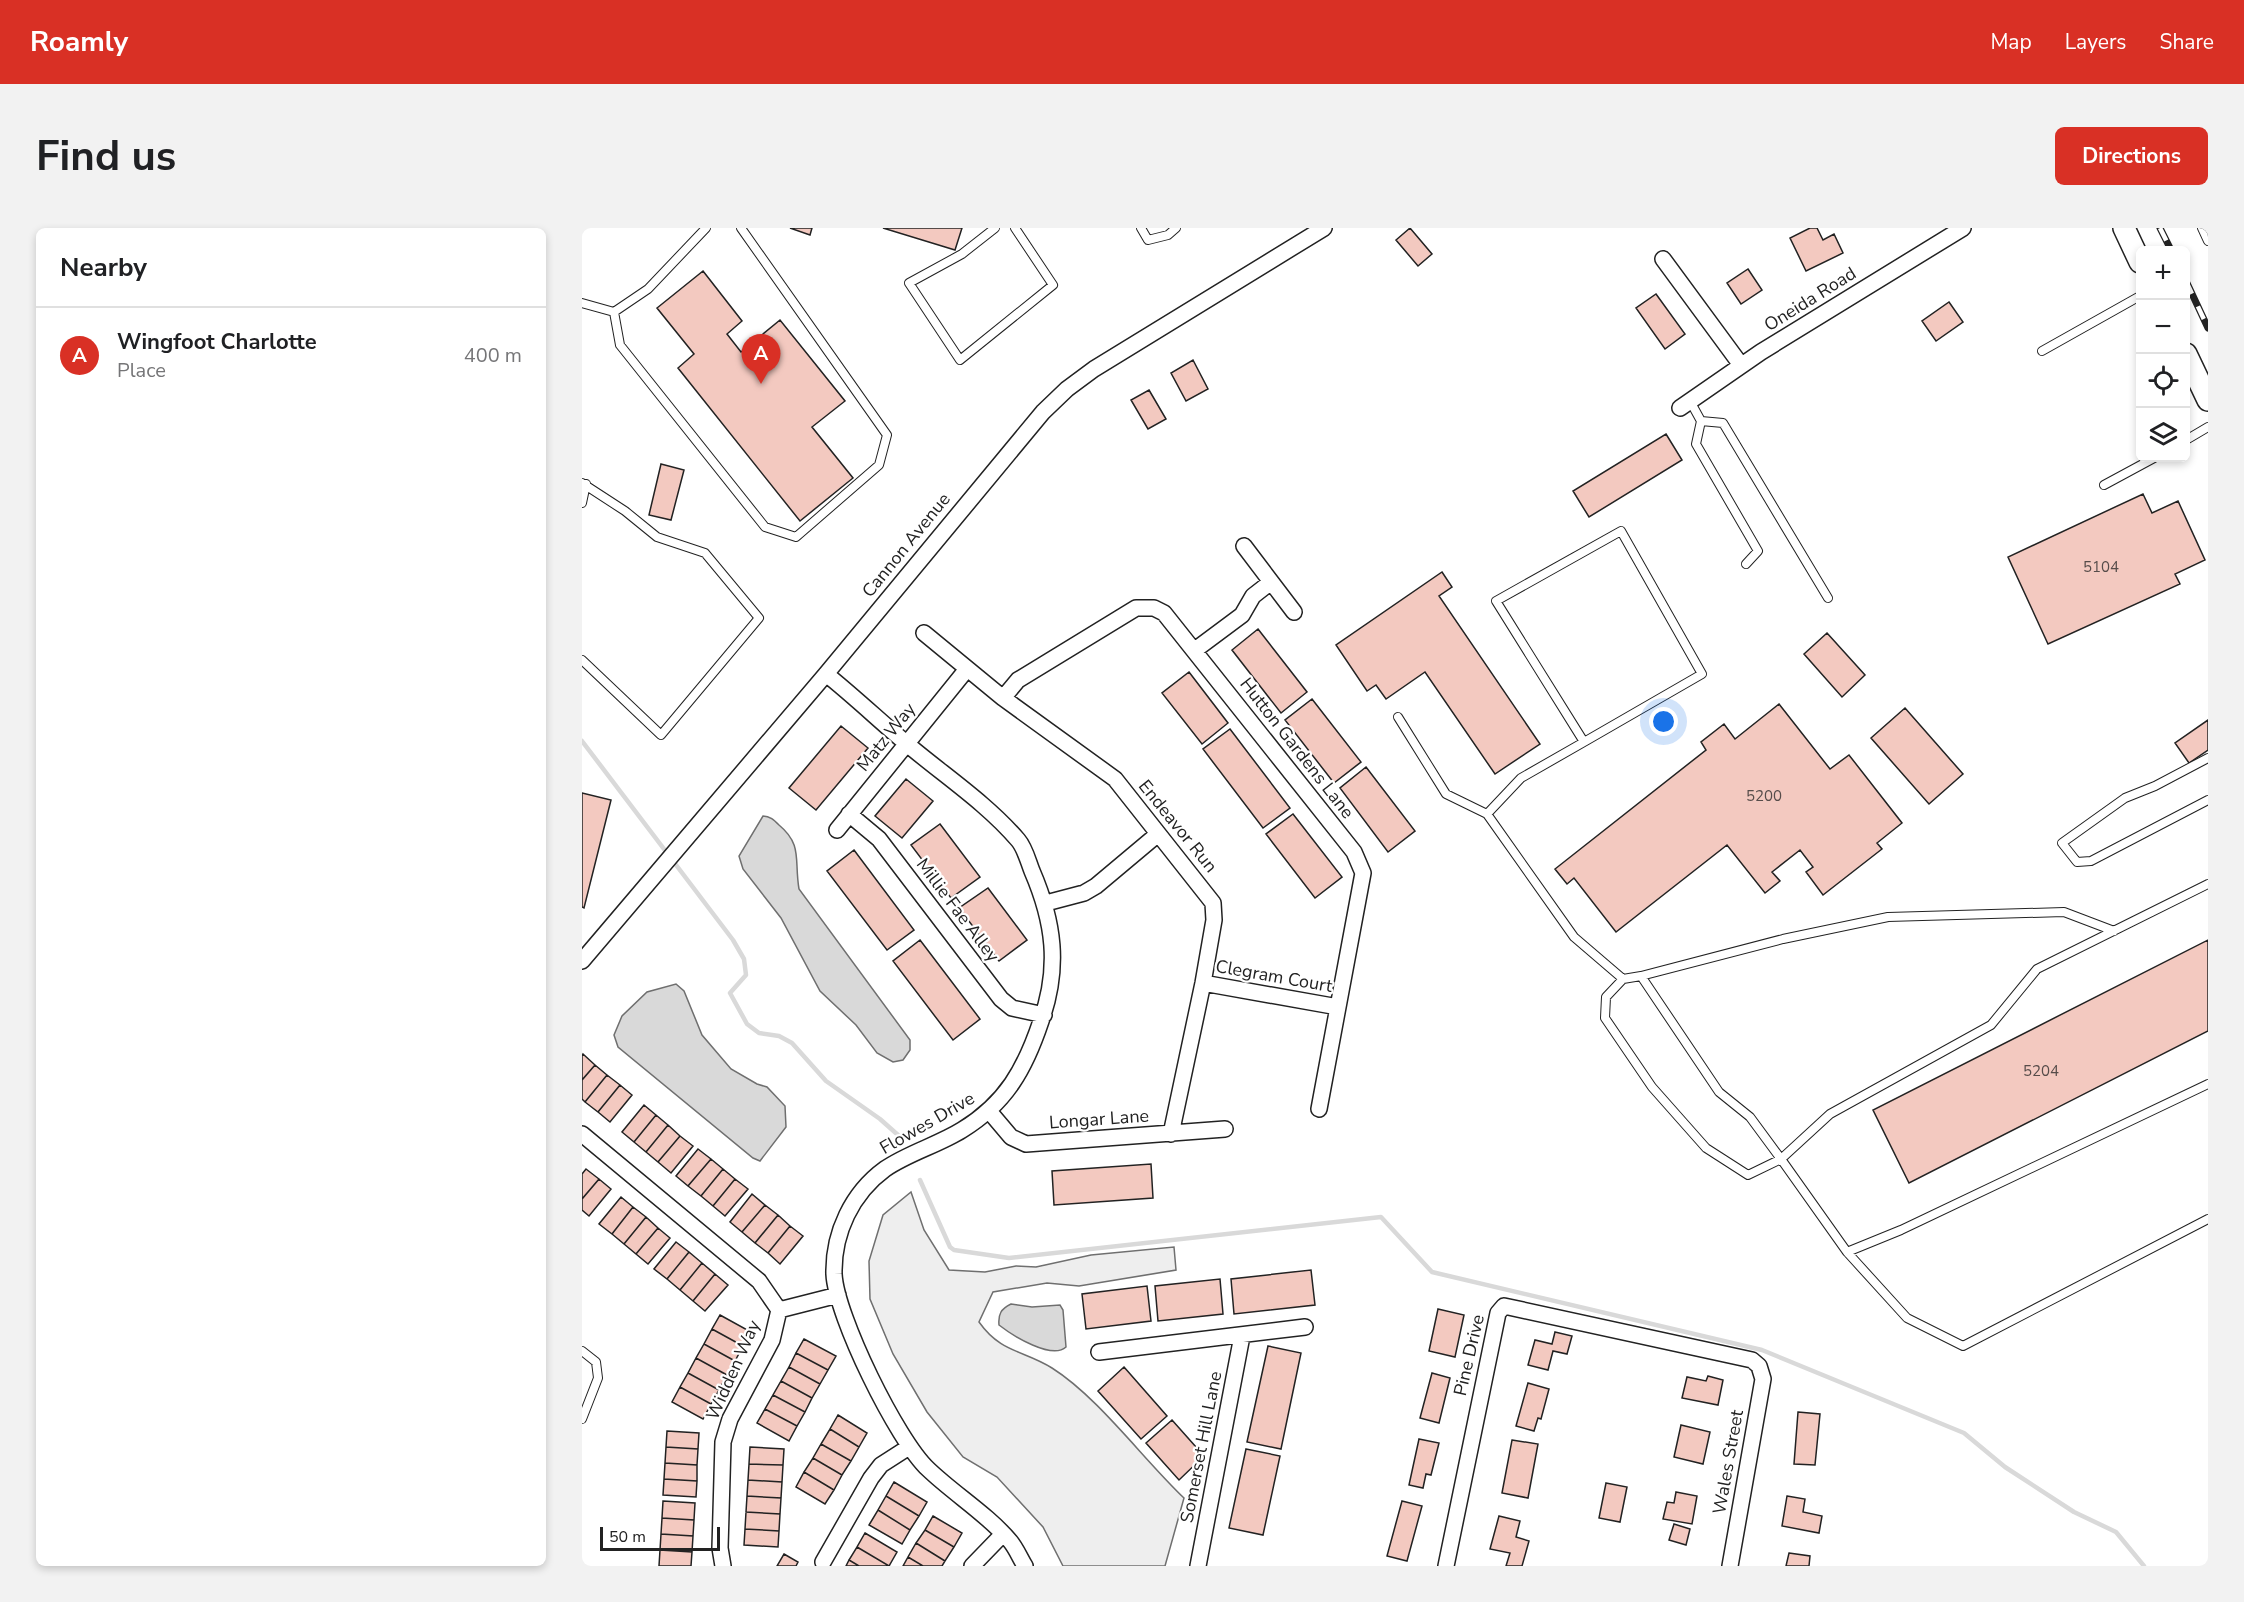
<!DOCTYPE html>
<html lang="en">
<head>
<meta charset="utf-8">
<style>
	:root { --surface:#fff; --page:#f2f2f2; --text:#202124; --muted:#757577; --line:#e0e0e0; --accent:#d93025 }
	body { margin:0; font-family:"Nunito Sans",sans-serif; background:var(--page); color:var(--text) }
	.controls { position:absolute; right:18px; top:18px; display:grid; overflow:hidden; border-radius:9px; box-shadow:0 3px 9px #0003 }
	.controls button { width:54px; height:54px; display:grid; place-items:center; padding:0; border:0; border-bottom:2px solid var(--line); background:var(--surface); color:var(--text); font:30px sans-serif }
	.scale { position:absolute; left:18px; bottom:15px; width:120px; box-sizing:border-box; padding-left:6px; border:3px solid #222; border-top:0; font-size:16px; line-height:21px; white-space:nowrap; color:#222; -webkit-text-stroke:4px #fff; paint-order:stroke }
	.you { position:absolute; left:1082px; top:494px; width:21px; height:21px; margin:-15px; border:4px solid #fff; border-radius:50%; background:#1a73e8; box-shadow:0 0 0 9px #1a73e833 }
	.badge { display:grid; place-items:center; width:39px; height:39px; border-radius:50%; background:var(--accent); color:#fff; font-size:20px; font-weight:700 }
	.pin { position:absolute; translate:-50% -50px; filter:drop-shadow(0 2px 3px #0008) }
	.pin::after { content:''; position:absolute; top:32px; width:21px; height:18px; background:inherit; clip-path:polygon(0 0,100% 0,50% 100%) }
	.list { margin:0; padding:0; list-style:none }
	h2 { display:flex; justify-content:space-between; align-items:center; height:78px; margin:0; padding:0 24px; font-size:26px }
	h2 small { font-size:20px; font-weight:400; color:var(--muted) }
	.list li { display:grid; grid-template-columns:39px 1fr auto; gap:18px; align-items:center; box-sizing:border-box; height:96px; padding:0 24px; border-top:2px solid var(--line) }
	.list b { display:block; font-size:22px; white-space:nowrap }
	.list p { margin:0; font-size:20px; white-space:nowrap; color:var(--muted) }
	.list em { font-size:20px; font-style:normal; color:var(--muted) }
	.icon { flex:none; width:33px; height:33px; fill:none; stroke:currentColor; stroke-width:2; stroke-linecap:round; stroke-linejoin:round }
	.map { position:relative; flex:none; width:1626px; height:1338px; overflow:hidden; border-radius:9px }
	header { display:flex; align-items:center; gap:36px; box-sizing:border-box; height:84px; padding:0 30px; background:var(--accent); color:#fff }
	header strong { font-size:28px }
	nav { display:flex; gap:33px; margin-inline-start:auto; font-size:21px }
	.intro { display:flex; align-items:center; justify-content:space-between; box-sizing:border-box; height:144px; padding:0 36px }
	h1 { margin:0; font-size:42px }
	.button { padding:15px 27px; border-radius:9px; background:var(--accent); color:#fff; font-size:21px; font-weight:700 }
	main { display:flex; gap:36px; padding:0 36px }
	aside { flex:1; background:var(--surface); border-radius:9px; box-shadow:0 3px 9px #0003 }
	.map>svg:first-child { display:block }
	.green { fill:#eee; stroke:#6f6f6f; stroke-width:1.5 }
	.water { fill:#d9d9d9; stroke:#6f6f6f; stroke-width:1.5 }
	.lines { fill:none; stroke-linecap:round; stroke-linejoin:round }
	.stream { stroke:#d9d9d9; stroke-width:4.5 }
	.building { fill:#f3c9c0; stroke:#222; stroke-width:1.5 }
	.lane-casing { stroke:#222; stroke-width:10 }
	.street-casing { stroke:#222; stroke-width:18 }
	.secondary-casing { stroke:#222; stroke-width:24 }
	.lane { stroke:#fff; stroke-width:8 }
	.street { stroke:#fff; stroke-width:15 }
	.secondary { stroke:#fff; stroke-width:21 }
	.rail-casing { stroke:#222; stroke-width:7 }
	.rail { stroke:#fff; stroke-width:4.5; stroke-dasharray:14; stroke-linecap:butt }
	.labels { text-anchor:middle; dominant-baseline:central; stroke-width:4.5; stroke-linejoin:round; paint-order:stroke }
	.number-label { font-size:15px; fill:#564c4a }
	.street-label { font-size:18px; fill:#222; stroke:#fff }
</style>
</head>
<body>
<header>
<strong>Roamly</strong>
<nav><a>Map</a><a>Layers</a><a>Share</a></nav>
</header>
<div class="intro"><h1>Find us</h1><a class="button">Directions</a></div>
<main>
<aside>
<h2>Nearby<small></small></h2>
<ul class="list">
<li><span class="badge">A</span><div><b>Wingfoot Charlotte</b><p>Place</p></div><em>400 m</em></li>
</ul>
</aside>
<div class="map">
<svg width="1626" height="1338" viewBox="0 0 1626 1338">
	<rect width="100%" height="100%" fill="#fff"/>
	<!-- green -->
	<path class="green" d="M329 964 342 1002 367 1042 403 1044 434 1038 454 1039 509 1027 592 1019 594 1042 497 1058 465 1055 411 1064 397 1094C419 1125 441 1122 470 1140 516 1169 561 1231 602 1270L583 1338H481L461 1299 415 1249 381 1229 345 1184 311 1126 288 1071 287 1033 301 987Z"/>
	<!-- water -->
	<path class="water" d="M181 588C188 588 192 592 197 597 221 617 212 632 217 661L328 812V822L321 832 311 834 295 825 274 797 238 763 199 690 161 641 157 628Z
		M94 756 102 763 120 807 149 841 175 856 185 859 203 878 204 899 178 933 171 930 36 819 32 807 40 788 65 764Z
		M429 1076 450 1079 478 1077 481 1082 484 1119C470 1132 431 1108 417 1097 416 1086 419 1081 429 1076Z"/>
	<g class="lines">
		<!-- stream -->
		<path class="stream" d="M0 513 151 712 162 731 164 747 148 765 165 796 177 805 197 808 210 815 244 853 298 891 316 907
			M338 952 368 1019 372 1022 427 1030 799 989 850 1044 1180 1122 1382 1205 1423 1239 1492 1284 1534 1304 1562 1338"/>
	</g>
	<!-- building -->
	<path class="building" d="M208 0H230L228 7Z
		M301 0H380L373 22Z
		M828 0 850 26 836 38 814 12Z
		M1228 0H1235L1241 12 1252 6 1261 25 1224 43 1208 10Z
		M1166 41 1180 62 1159 76 1145 55Z
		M121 43 160 93 145 106 159 124 198 92 263 173 230 199 271 250 218 293 96 140 112 126 75 80Z
		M1074 66 1103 106 1083 121 1054 80Z
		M1367 74 1381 94 1354 113 1340 93Z
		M611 132 626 161 604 173 589 145Z
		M567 162 584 191 566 201 549 172Z
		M1084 206 1100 232 1007 289 991 263Z
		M79 236 102 242 89 292 67 287Z
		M1561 266 1570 285 1596 273 1623 332 1593 346 1598 356 1466 416 1426 329Z
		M860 344 870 359 857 368 958 516 913 546 843 444 804 471 794 457 785 463 754 417Z
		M676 401 725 464 699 485 650 422Z
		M1245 405 1283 447 1260 469 1222 426Z
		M607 444 646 495 620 516 580 465Z
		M730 471 779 534 752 555 703 492Z
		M1197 476 1248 541 1267 527 1320 595 1295 615 1300 621 1241 667 1224 644 1231 639 1218 622 1190 644 1198 653 1183 665 1145 617 1034 704 992 650 985 656 973 641 1124 522 1119 514 1142 496 1153 511Z
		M1323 480 1381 546 1347 576 1289 510Z
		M1626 492V522L1607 535 1593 515Z
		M259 498 286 520 234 582 207 560Z
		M648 501 708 580 681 600 621 521Z
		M784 539 833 603 806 624 758 560Z
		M324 551 351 573 320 610 293 588Z
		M0 565 29 572 2 680 0 679Z
		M711 586 760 649 733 670 684 606Z
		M358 596 398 649 369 670 329 617Z
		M272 622 332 702 305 722 245 643Z
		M406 660 445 712 417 733 377 680Z
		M338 712 398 791 371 812 311 733Z
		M1626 712V803L1327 955 1291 882Z
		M1 826 13 837 0 852V828Z
		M13 837 25 847 3 874 0 871V852Z
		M25 847 38 857 16 884 3 874Z
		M38 857 50 867 28 894 16 884Z
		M62 877 74 887 52 914 40 904Z
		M74 887 86 897 64 924 52 914Z
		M86 897 98 908 76 934 64 924Z
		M98 908 111 918 89 945 76 934Z
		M116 921 129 931 106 958 94 948Z
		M129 931 141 941 119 968 106 958Z
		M569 936 571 970 472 977 470 943Z
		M4 941 17 951 0 971V946Z
		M141 941 153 951 131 978 119 968Z
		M17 951 29 961 7 988 0 982V971Z
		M153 951 166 961 143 988 131 978Z
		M170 966 183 977 160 1004 148 994Z
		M39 969 51 979 30 1006 17 996Z
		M183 977 196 987 173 1015 160 1004Z
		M51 979 64 989 42 1016 30 1006Z
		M196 987 208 998 186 1025 173 1015Z
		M64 989 76 1000 54 1026 42 1016Z
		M208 998 221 1008 198 1036 186 1025Z
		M76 1000 88 1010 66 1036 54 1026Z
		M94 1014 107 1024 85 1051 72 1041Z
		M107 1024 120 1035 98 1062 85 1051Z
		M120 1035 133 1046 111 1073 98 1062Z
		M729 1042 733 1077 652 1086 649 1051Z
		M133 1046 146 1057 123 1083 111 1073Z
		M638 1051 641 1086 576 1093 573 1058Z
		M565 1058 569 1093 504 1101 500 1066Z
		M856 1081 882 1087 873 1129 847 1123Z
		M138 1087 169 1104 161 1118 130 1101Z
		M130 1101 161 1118 153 1133 122 1116Z
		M973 1104 990 1108 985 1126 971 1123 966 1142 946 1137 953 1112 970 1116Z
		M222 1111 254 1128 246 1142 214 1125Z
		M122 1116 153 1133 145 1147 114 1130Z
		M686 1118 719 1125 699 1221 665 1214Z
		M214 1125 246 1142 238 1156 207 1139Z
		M114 1130 145 1147 137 1162 106 1145Z
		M207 1139 238 1156 230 1170 199 1153Z
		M542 1139 585 1188 559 1211 516 1163Z
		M106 1145 137 1162 129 1176 98 1159Z
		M850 1145 868 1150 857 1195 838 1190Z
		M1126 1148 1141 1152 1136 1177 1100 1170 1105 1149 1124 1153Z
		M199 1153 230 1170 223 1184 191 1167Z
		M946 1155 967 1161 959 1191 956 1190 952 1203 934 1198Z
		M98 1159 129 1176 121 1191 90 1174Z
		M191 1167 223 1184 215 1198 183 1181Z
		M183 1181 215 1198 207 1213 175 1195Z
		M1216 1184 1238 1186 1233 1237 1212 1236Z
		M256 1187 285 1205 277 1219 248 1201Z
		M590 1192 622 1228 597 1252 564 1215Z
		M1099 1197 1128 1204 1121 1236 1092 1229Z
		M248 1201 277 1219 269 1233 239 1216Z
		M85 1203 117 1205 116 1221 84 1219Z
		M837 1211 857 1215 849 1247 844 1246 841 1260 827 1257Z
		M930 1212 956 1216 946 1270 920 1265Z
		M239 1216 269 1233 260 1247 231 1230Z
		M84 1219 116 1221 115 1237 83 1235Z
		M168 1219 202 1221 201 1237 167 1236Z
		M664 1221 698 1228 681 1307 647 1300Z
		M231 1230 260 1247 252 1262 222 1244Z
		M83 1235 115 1237V1253L82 1251Z
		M167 1236 201 1237 200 1254 166 1252Z
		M222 1244 252 1262 243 1276 214 1259Z
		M82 1251 115 1253 114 1269 81 1267Z
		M166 1252 200 1254 199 1270 165 1268Z
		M312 1254 345 1274 337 1288 304 1268Z
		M1024 1255 1045 1259 1038 1294 1017 1290Z
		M1094 1264 1115 1268 1110 1296 1081 1291 1085 1274 1092 1275Z
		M165 1268 199 1270 198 1286 164 1284Z
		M304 1268 337 1288 328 1302 296 1282Z
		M1205 1268 1223 1271 1221 1284 1240 1288 1237 1305 1200 1298Z
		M81 1273 113 1275 112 1292 80 1290Z
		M820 1273 840 1278 825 1333 805 1328Z
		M296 1282 328 1302 320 1316 287 1297Z
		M164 1284 198 1286 197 1303 163 1301Z
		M351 1288 380 1305 372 1319 343 1302Z
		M917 1288 938 1293 934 1309 947 1313 940 1338H924L928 1325 908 1321Z
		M80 1290 112 1292 111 1308 79 1306Z
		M1092 1296 1108 1301 1104 1317 1087 1312Z
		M163 1301 197 1303 196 1319 162 1317Z
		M343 1302 372 1319 363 1333 334 1315Z
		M283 1305 315 1324 307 1338 275 1319Z
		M79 1306 111 1308 110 1324 78 1322Z
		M334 1315 363 1333 360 1338H341L326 1329Z
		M275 1319 307 1338H277L267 1332Z
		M78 1322 110 1324 109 1338H77Z
		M1207 1325 1228 1328 1227 1338H1204Z
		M202 1326 216 1334 214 1338H195Z
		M326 1329 341 1338H321Z
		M267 1332 277 1338H264Z"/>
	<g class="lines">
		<!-- lane casing -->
		<g class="lane-casing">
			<path id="lane" d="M413 0 380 26 327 55 378 132 471 57 433 0
				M559 0 566 12 586 7 594 0
				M1620 0 1626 13
				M0 75 32 84 66 61 124 0
				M32 84 38 117 183 299 214 309 297 237 305 207 159 0
				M1460 123 1558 68
				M1108 173 1119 193 1141 195 1246 370
				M1119 193 1114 216 1176 323 1164 336
				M1604 212 1626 199
				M0 255 43 283 75 309 123 325 177 390 79 507 0 432
				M1522 257 1572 230
				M0 275 4 256
				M816 489 864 566 905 586 992 709 1041 751
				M1626 530 1573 558 1543 570 1480 615 1495 634 1509 633 1626 572
				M905 586 939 550 1002 514 914 373 1039 303 1120 446 1002 514
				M1626 656 1455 741 1409 797 1248 886 1199 931 1265 1024 1319 1002 1626 856
				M1059 748 1041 751 1024 769 1023 790 1070 859 1124 920 1166 947 1199 931 1168 889 1137 864 1059 748 1201 711 1306 689 1482 684 1532 703
				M1265 1024 1325 1090 1381 1118 1626 991
				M0 1123 14 1134 16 1150 0 1191"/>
		</g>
		<!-- street casing -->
		<g class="street-casing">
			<path id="street" d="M1081 31 1159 137
				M1098 180 1179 124 1381 0
				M662 318 712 384
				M342 405 421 470 533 551 631 675 632 692 621 755 589 906
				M613 422 660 387 671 368 689 354
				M244 446C274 470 302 497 331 521 366 550 406 577 436 612 443 620 446 633 450 643 472 694 478 739 459 793 443 841 424 875 380 902 356 917 326 925 303 941 270 965 251 1005 252 1046 254 1088 315 1212 346 1241 372 1266 405 1286 428 1313 434 1320 438 1330 443 1338
				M421 470 436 452 554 380H572L582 385 772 624 781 645 737 881
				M267 586 297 611 419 771 430 780 462 787
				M255 602 385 441
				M464 675 502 665 514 658 576 606
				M0 733 244 446 461 184 485 161 512 141 742 0
				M621 755 756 779
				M407 883 429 909 444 916 643 901
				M0 906 177 1053 197 1082 190 1112 148 1191 141 1214 138 1320 141 1338
				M197 1082 256 1067
				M517 1124 723 1099
				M241 1334 289 1250 299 1237 327 1219
				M390 1338 421 1306
				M616 1338 660 1108
				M864 1338 916 1085 922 1078 1170 1132 1177 1138 1181 1151 1148 1338"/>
		</g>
		<!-- secondary casing -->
		<g class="secondary-casing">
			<path id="secondary" d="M1542 0 1558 34
				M1604 126 1626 172"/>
		</g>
		<!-- lane -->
		<use href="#lane" class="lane"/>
		<!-- street -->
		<use href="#street" class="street"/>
		<!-- secondary -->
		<use href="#secondary" class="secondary"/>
		<!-- rail casing -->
		<g class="rail-casing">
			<path id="rail" d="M1578 0 1589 22
				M1604 53 1626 100"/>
		</g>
		<!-- rail -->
		<use href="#rail" class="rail"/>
	</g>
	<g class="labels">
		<!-- number labels -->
		<g class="number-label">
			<text x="1519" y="339">5104</text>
			<text x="1182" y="568">5200</text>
			<text x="1459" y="843">5204</text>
		</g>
		<!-- street labels -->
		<g class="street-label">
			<text transform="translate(1228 71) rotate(-32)">Oneida Road</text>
			<text transform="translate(324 317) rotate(-51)">Cannon Avenue</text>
			<text transform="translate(304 509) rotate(-51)">Matz Way</text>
			<text transform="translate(715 520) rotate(52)">Hutton Gardens Lane</text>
			<text transform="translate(596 598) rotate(51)">Endeavor Run</text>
			<text transform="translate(376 682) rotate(53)">Millie Fae Alley</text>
			<text transform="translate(692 748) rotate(10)">Clegram Court</text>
			<text transform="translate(517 891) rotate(-4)">Longar Lane</text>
			<text transform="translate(345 895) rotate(-30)">Flowes Drive</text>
			<text transform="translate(887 1127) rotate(-77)">Pine Drive</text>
			<text transform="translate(151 1142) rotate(-66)">Widden Way</text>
			<text transform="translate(619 1219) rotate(-79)">Somerset Hill Lane</text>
			<text transform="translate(1146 1234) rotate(-80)">Wales Street</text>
		</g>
	</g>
</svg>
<div class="controls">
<button>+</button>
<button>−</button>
<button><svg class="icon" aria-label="locate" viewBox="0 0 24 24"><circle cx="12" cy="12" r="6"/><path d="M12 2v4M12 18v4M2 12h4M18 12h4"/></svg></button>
<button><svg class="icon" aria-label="layers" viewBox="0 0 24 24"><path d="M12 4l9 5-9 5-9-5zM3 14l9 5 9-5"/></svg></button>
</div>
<div class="scale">50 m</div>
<div class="you"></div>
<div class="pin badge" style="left:179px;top:156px">A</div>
</div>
</main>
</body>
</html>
